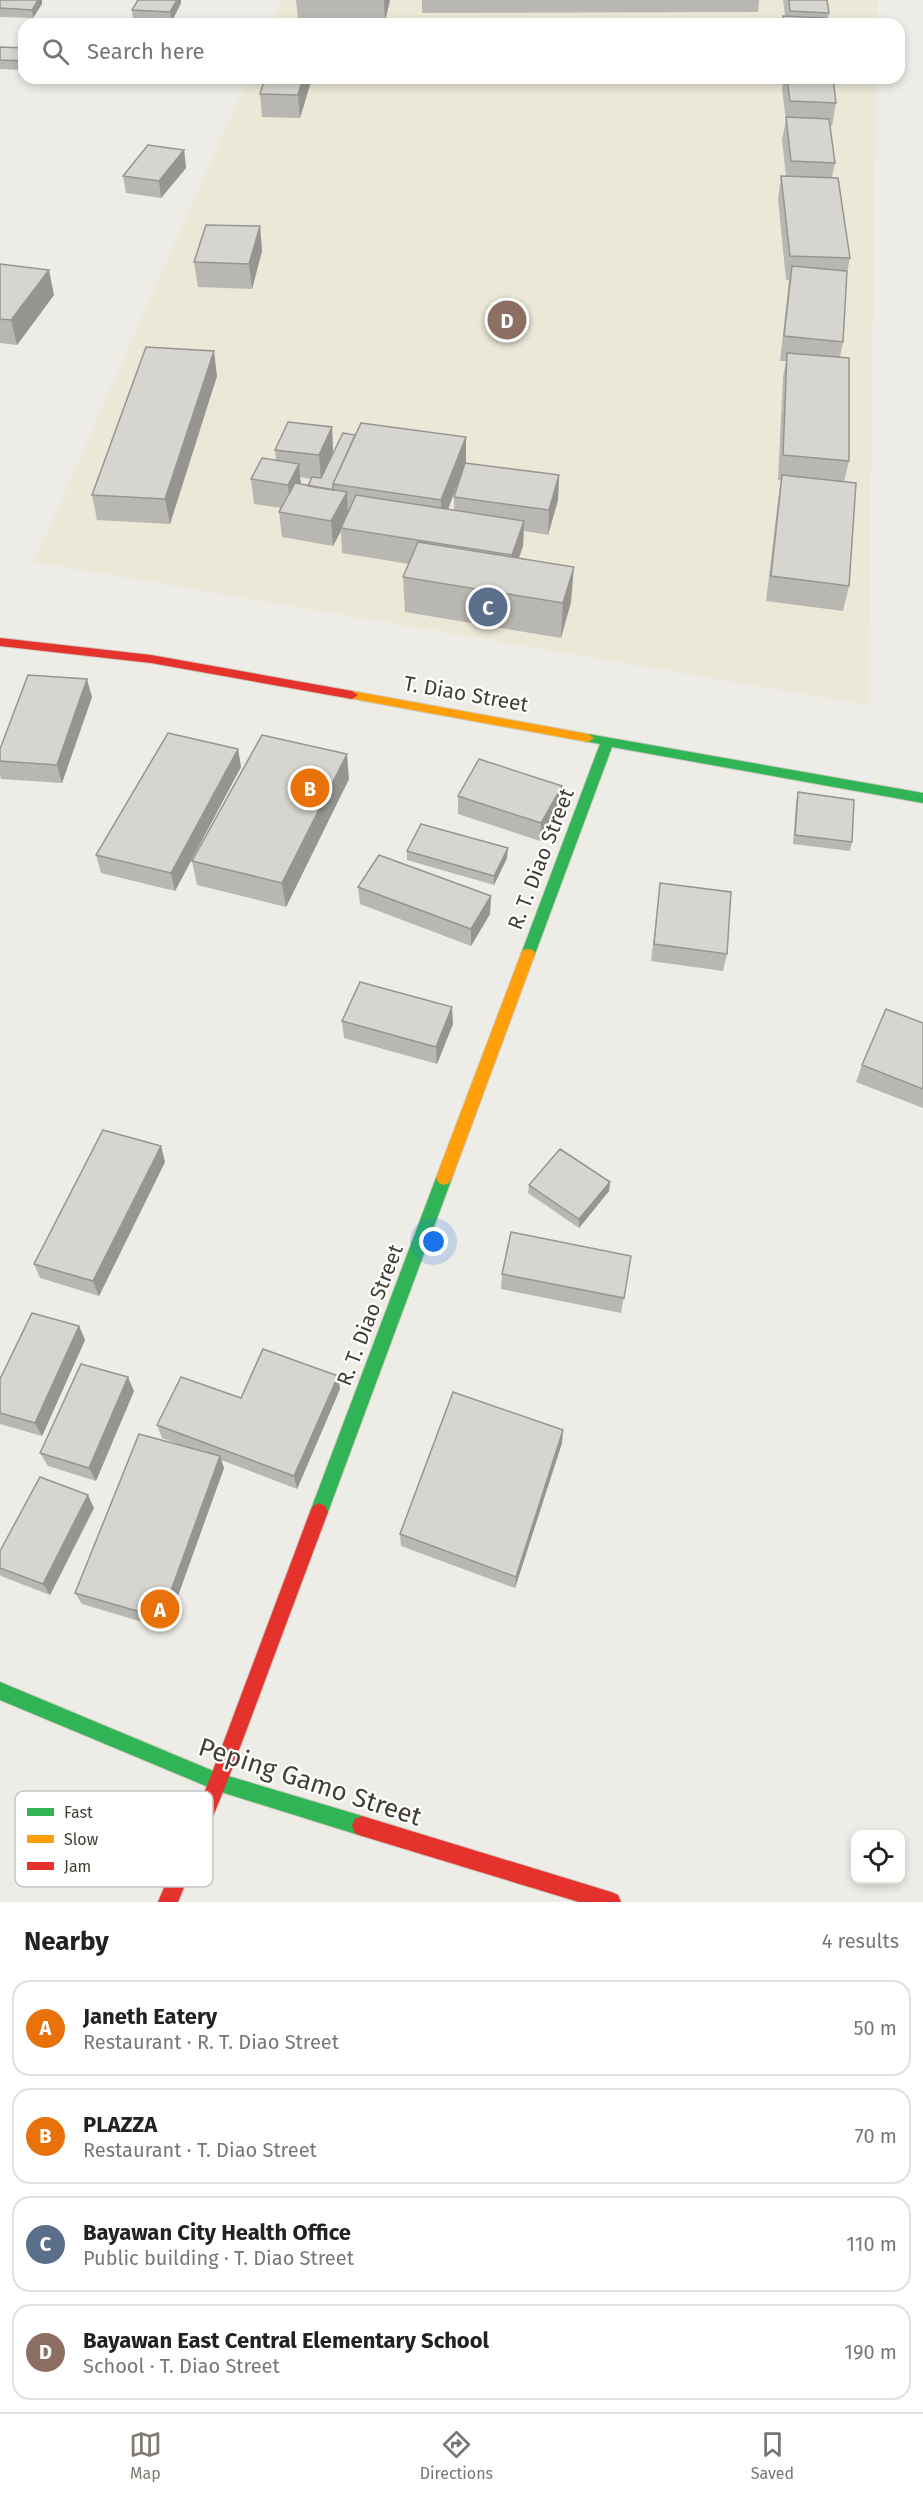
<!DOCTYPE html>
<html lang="en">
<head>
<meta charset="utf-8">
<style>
	:root { --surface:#fff; --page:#f6f6f6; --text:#222; --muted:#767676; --line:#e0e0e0; --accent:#7f7b72 }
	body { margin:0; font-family:"Fira Sans",sans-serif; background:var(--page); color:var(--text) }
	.controls { position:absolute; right:18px; bottom:18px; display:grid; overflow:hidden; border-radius:12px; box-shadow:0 3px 9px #0003 }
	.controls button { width:54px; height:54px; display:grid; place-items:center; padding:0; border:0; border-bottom:2px solid var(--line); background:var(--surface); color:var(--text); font:30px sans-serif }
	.you { position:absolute; left:434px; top:1242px; width:21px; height:21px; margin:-15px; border:4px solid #fff; border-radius:50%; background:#1a73e8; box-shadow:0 0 0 9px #1a73e833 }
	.badge { display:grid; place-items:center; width:39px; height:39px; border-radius:50%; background:var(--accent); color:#fff; font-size:20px; font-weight:700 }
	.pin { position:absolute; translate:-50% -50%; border:3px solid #fff; box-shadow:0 2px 6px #0006 }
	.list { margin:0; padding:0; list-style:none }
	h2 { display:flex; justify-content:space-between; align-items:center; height:78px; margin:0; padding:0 24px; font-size:26px }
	h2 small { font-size:20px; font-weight:400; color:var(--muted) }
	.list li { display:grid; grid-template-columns:39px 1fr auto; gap:18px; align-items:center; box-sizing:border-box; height:96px; margin:0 12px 12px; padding:0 12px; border:2px solid var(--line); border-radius:18px }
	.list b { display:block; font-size:22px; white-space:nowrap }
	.list p { margin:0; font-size:20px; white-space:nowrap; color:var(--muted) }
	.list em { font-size:20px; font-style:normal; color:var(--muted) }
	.icon { flex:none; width:33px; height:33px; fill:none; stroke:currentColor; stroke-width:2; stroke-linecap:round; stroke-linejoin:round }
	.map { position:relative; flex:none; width:923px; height:1902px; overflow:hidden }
	.search { position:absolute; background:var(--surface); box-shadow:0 3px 9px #0003; left:18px; right:18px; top:18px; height:66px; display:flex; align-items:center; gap:15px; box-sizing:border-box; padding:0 21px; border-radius:18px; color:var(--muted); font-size:22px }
	.sheet { height:510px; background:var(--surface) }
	nav { display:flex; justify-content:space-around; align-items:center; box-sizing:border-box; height:84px; border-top:2px solid var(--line); background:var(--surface); font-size:16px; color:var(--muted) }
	nav a { display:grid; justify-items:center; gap:3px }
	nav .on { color:var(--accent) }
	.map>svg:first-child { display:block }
	.education { fill:#ece8d8 }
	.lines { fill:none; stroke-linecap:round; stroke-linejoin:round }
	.fast-casing { stroke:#cccabd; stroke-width:2 }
	.slow-casing { stroke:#cccabd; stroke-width:2 }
	.jam-casing { stroke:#cccabd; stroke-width:2 }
	.fast { fill:#30b455; fill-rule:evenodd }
	.slow { fill:#ff9f0a; fill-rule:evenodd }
	.jam { fill:#e5322d; fill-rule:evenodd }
	.wall { fill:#b9b7b2; fill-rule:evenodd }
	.shaded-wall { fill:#969591 }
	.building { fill:#d7d5cf; stroke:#969591; stroke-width:1.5 }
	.labels { text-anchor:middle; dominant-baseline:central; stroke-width:4.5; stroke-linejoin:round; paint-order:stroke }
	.street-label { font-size:21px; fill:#433e34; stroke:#fff }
	.near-street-label { font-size:26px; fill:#433e34; stroke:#fff }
	.key { fill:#fff; stroke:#c7c5c2; stroke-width:1.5 }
	.key-label { font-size:16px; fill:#433e34 }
</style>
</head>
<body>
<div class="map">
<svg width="923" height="1902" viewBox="0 0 923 1902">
	<rect width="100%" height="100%" fill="#eeece6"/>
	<!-- education -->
	<path class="education" d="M282 0H877V24H272Z
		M248 78H876L868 705 34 562Z"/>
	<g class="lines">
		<!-- fast casing -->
		<g class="fast-casing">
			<path id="fast" d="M588 734 923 793V803L612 747 535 954 533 958H523L521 954 600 744 584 741 582 738 584 735Z
				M444 1171 449 1173 452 1178 328 1512 325 1518 319 1521 313 1518 310 1512 436 1178 439 1173Z
				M0 1682 218 1773 362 1816 369 1819 372 1826 369 1833 362 1836 218 1791 0 1700Z"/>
		</g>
		<!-- slow casing -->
		<g class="slow-casing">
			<path id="slow" d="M352 691 588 734 594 738 588 742 348 698 346 695Z
				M528 949 533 950 535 954 452 1178 449 1183 444 1185 439 1183 436 1178 521 954 523 950Z"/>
		</g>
		<!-- jam casing -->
		<g class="jam-casing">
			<path id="jam" d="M0 638 151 655 352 691 358 695 352 699 151 663 0 646Z
				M319 1503 325 1506 328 1512 227 1782 178 1902H158L209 1781 310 1512 313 1506Z
				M362 1816 611 1892 618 1895 621 1902H579L362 1836 355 1833 352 1826 355 1819Z"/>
		</g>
		<!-- fast -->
		<use href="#fast" class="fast"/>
		<!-- slow -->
		<use href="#slow" class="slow"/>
		<!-- jam -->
		<use href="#jam" class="jam"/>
	</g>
	<!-- wall -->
	<path class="wall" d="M0 0H42V4L33 18 0 17Z
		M138 0H181V3L172 21 133 18 132 10Z
		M296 0H390L385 21 298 18Z
		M422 0H759L758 12 422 13Z
		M783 0H827L829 13 827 24H782L783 16H785Z
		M0 47 24 48V70L0 69Z
		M265 78H312L300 118 262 117 260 94Z
		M784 78H833L836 103 832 126H830L835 163 832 177 850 258 847 272 843 342 840 357 849 461 844 482 849 586 843 611 766 601 778 500 781 480H778L783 377 786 361H780L789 280H786L778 199 781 176H786L782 140 786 120 782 89Z
		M184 150 186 168 161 198 126 193 123 176Z
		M260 226 262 251 252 289 198 287 194 262Z
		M0 264 54 295 17 345 0 343Z
		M217 376 170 524 97 520 92 495Z
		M332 427 333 452 355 435 466 437 465 463 559 475 558 500 548 535 524 531 523 546 519 558 571 602 561 638 405 612 403 577 409 564 342 553 341 531 333 546 282 537 279 512 281 508 254 504 251 479 276 460 275 450ZM465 464 454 497V510L448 509ZM300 477 311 479 308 486 301 484Z
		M92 697 62 783 1 779 0 775V749Z
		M238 749 241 767 175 891 101 873 96 855Z
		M349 779 286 907 197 885 192 861Z
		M798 792 852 842 850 851 793 844 796 802Z
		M458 796 561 804 540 841 458 814Z
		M407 851 507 858 494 885 407 860Z
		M660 883 727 954 723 971 651 961Z
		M358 887 491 896 490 914 471 946 360 904Z
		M342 1021 453 1024 437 1064 344 1038Z
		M923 1023V1108L856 1082 862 1065Z
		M161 1146 165 1162 99 1296 40 1278 34 1264Z
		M610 1182 609 1191 579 1228 528 1193 529 1185Z
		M631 1256 621 1313 501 1289 502 1274Z
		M79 1326 85 1340 42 1436 0 1424V1379Z
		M338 1376 340 1389 297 1489 221 1460 224 1468 166 1629 82 1604 75 1593 180 1445 162 1438 157 1425 241 1398Z
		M134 1391 96 1481 48 1466 40 1453Z
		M562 1443 515 1588 401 1546 400 1534Z
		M94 1508 50 1595 1 1576 0 1575V1551Z"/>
	<!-- shaded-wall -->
	<path class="shaded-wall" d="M38 0H42V4L33 18 32 10Z
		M177 0H181V3L172 21 170 12Z
		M384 0H390L385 21Z
		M303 78H312L300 118 298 95Z
		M184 150 186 168 161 198 159 181Z
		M260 226 262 251 252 289 249 264Z
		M49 270 54 295 17 345 11 320Z
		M214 351 217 376 170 524 165 499Z
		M332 427 333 452 321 480 319 455Z
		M466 437V462L442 525 441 500Z
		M299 464 301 488 291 510 288 485Z
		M559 475 558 500 548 535 549 510Z
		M347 492 348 517 341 528V531L333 546 331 521Z
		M524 521 523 546 511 580 512 555Z
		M574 567 571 602 561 638 563 603Z
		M87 679 92 697 62 783 57 765Z
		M238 749 241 767 175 891 171 873Z
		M347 754 349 779 286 907 282 883Z
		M562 786 561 804 540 841 541 823Z
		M508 848 507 858 494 885V876Z
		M491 896 490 914 471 946V929Z
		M452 1007 453 1024 437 1064 436 1047Z
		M161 1146 165 1162 99 1296 93 1281Z
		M610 1182 609 1191 579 1228V1219Z
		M79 1326 85 1340 42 1436 35 1423Z
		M338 1376 340 1389 297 1489 294 1476Z
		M128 1377 134 1391 96 1481 89 1468Z
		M563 1430 562 1443 515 1588 516 1577Z
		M220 1456 224 1468 166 1629 161 1618Z
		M88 1495 94 1508 50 1595 43 1584Z"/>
	<!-- building -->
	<path class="building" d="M0 0H38L32 10 0 8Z
		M138 0H177L170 12 132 10Z
		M789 0H827L829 13 790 11Z
		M783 16 826 18 827 24H784Z
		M0 47 24 48V61L0 60Z
		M265 78H303L298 95 260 94Z
		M787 78H833L836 103 790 101Z
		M786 117 829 119 835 163 791 161Z
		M148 145 184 150 159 181 123 176Z
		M781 176 838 178 850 258 790 256Z
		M206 225 260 226 249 264 194 262Z
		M0 264 49 270 11 320 0 319Z
		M792 266 847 271 843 342 784 336Z
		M146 347 214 351 165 499 92 495Z
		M787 353 849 358V461L783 455Z
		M288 422 332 427 319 455 275 450Z
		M361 423 466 437 441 500 333 484Z
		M343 433 355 435 333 484V490L308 486 312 477 321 478Z
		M262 458 299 464 288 485 251 479Z
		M465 463 559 475 549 510 454 497Z
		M782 475 856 483 849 586 771 576Z
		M295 483 347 492 331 521 279 512Z
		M356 495 524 521 512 555 341 528Z
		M418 542 574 567 563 603 403 577Z
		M28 675 87 679 57 765 0 761V749Z
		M168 733 238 749 171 873 96 855Z
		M262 735 347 754 282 883 192 861Z
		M479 759 562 786 541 823 458 796Z
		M798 792 854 800 852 842 795 835Z
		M421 824 508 848 494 876 407 851Z
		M379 855 491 896 471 929 358 887Z
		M660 883 731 892 727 954 654 944Z
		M360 982 452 1007 436 1047 342 1021Z
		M886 1009 923 1023V1089L862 1065Z
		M103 1130 161 1146 93 1281 34 1264Z
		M560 1149 610 1182 579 1219 529 1185Z
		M511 1232 631 1256 624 1298 502 1274Z
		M32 1313 79 1326 35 1423 0 1413V1379Z
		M263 1349 338 1376 294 1476 157 1425 181 1377 241 1398Z
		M81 1364 128 1377 89 1468 40 1453Z
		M453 1392 563 1430 516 1577 400 1534Z
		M139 1434 220 1456 161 1618 75 1593Z
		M40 1477 88 1495 43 1584 0 1568V1551Z"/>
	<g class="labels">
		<!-- street labels -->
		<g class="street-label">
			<text transform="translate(466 694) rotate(10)">T. Diao Street</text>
			<text transform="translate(541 859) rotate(-69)">R. T. Diao Street</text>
			<text transform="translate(370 1315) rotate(-69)">R. T. Diao Street</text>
		</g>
		<!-- near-street labels -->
		<g class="near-street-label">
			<text transform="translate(310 1782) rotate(18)">Peping Gamo Street</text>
		</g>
	</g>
	<!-- legend -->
	<rect x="15" y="1791" width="198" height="96" rx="9" class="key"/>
	<rect x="27" y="1808" width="27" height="8" fill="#30b455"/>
	<rect x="27" y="1835" width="27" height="8" fill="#ff9f0a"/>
	<rect x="27" y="1862" width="27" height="8" fill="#e5322d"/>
	<g class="key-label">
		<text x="64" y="1818">Fast</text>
		<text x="64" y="1845">Slow</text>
		<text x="64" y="1872">Jam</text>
	</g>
</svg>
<div class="controls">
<button><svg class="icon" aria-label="locate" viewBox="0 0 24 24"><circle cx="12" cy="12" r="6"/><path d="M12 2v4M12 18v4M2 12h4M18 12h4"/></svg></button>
</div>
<div class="you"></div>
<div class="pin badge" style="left:160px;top:1609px;background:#e8710a">A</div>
<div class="pin badge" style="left:310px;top:788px;background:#e8710a">B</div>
<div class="pin badge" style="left:488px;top:607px;background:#5c6f8a">C</div>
<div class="pin badge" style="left:507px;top:320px;background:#8d6e63">D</div>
<div class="search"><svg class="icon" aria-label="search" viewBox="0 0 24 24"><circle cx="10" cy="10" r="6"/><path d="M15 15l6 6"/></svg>Search here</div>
</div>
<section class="sheet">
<h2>Nearby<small>4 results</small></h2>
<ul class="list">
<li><span class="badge" style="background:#e8710a">A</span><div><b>Janeth Eatery</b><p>Restaurant · R. T. Diao Street</p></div><em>50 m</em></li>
<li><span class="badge" style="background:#e8710a">B</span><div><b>PLAZZA</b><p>Restaurant · T. Diao Street</p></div><em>70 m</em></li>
<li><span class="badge" style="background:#5c6f8a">C</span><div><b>Bayawan City Health Office</b><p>Public building · T. Diao Street</p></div><em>110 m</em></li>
<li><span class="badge" style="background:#8d6e63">D</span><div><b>Bayawan East Central Elementary School</b><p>School · T. Diao Street</p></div><em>190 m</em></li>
</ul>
</section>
<nav>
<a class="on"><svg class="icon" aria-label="map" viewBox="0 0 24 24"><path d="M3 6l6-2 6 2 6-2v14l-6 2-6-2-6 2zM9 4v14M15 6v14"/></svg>Map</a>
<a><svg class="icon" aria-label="directions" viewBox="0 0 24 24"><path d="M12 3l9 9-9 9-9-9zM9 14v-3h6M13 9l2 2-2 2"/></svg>Directions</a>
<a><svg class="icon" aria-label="saved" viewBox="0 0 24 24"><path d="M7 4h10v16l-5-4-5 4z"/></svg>Saved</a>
</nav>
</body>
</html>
